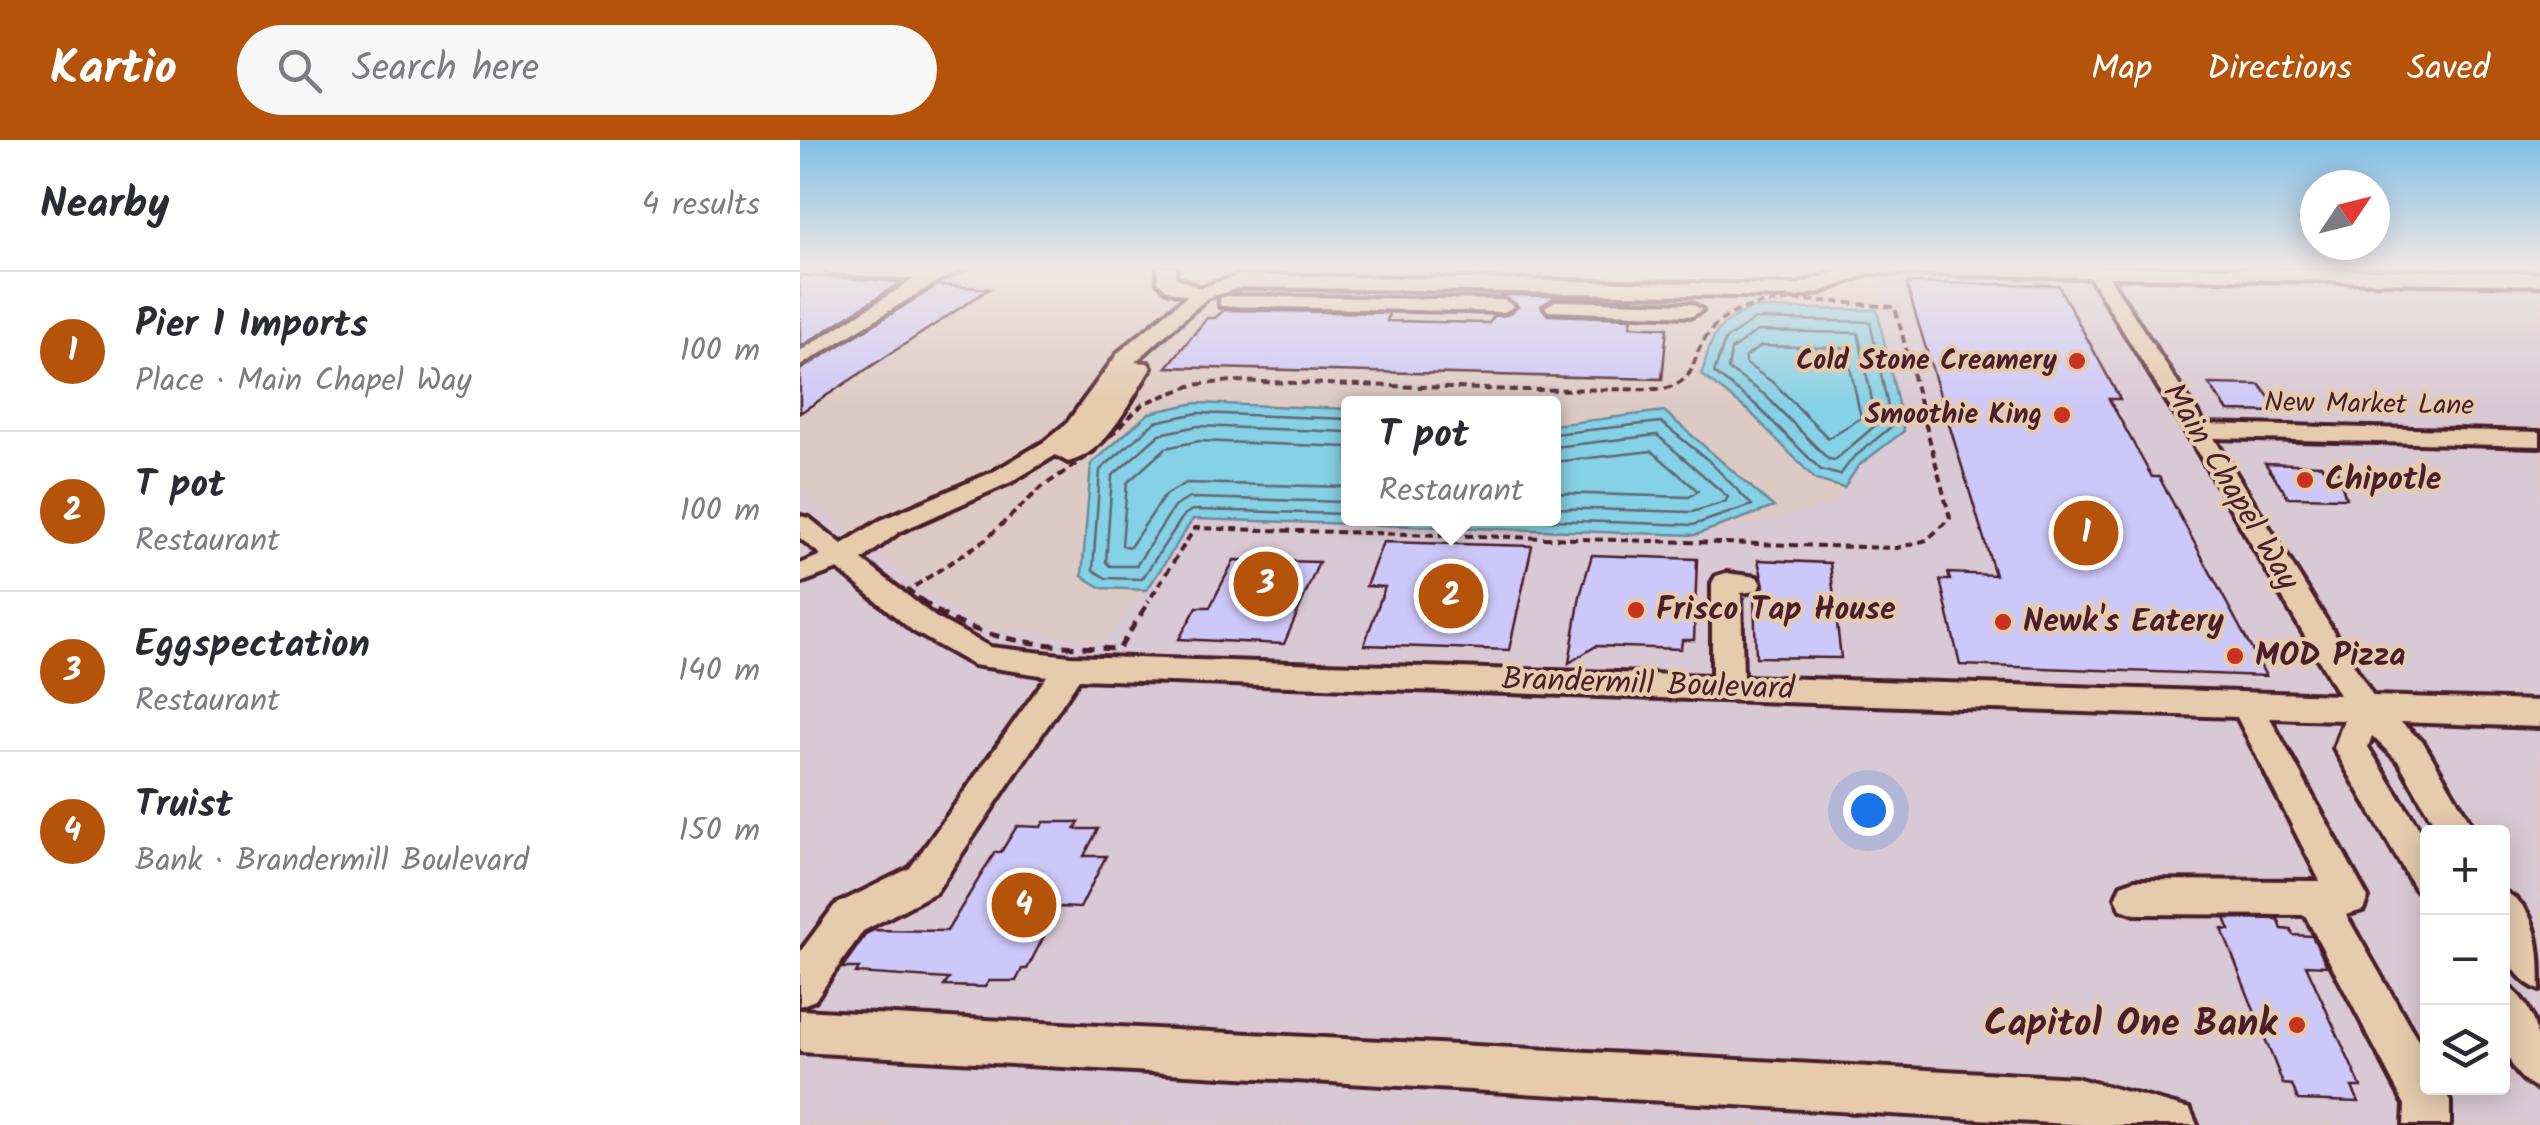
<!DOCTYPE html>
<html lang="en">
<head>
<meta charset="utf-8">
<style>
	:root { --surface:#fff; --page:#f7f7f7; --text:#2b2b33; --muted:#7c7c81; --line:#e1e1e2; --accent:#b45309 }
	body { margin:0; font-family:Kalam,sans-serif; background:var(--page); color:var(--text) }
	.controls { position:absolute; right:30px; bottom:30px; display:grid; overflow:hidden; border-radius:10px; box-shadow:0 5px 25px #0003 }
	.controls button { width:90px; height:90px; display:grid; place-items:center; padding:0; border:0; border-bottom:2px solid var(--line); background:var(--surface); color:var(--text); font:50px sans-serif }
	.compass { position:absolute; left:1500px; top:30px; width:90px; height:90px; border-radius:50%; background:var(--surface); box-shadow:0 5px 25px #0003; rotate:55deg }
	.you { position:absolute; left:1068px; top:670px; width:35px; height:35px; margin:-25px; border:8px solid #fff; border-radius:50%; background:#1a73e8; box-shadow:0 0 0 15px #1a73e833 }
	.badge { display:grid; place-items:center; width:65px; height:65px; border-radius:50%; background:var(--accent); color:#fff; font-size:32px; font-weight:700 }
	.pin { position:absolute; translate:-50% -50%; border:5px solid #fff; box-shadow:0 2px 10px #0006 }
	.popup { position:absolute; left:541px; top:256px; width:220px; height:130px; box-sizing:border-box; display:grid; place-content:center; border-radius:10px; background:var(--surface); filter:drop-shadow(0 2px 8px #0005); font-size:32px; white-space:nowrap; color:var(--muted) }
	.popup b { font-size:38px; color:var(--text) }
	.popup::after { content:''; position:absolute; left:50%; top:100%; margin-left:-20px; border:20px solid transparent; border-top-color:var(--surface) }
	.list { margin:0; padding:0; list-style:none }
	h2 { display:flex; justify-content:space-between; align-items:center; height:130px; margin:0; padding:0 40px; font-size:42px }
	h2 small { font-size:32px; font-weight:400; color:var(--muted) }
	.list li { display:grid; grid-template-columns:65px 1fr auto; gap:30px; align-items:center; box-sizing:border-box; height:160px; padding:0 40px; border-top:2px solid var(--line) }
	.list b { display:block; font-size:38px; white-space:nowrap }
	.list p { margin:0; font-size:32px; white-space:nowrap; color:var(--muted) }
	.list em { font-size:32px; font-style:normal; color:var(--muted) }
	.icon { flex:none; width:55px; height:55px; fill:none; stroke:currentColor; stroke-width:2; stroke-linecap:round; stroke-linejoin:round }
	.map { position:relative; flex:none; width:1740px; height:985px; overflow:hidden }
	header { display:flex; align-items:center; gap:60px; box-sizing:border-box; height:140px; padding:0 50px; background:var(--accent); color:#fff }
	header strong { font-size:48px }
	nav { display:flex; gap:55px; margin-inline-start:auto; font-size:35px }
	.search { width:700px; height:90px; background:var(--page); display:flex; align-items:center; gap:25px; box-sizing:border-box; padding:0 35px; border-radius:55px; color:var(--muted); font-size:38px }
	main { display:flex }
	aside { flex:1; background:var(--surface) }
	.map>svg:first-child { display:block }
	.built { fill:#d9c9d4; fill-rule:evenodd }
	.water { fill:#85d1e5; stroke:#6d8a9b; stroke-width:2.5 }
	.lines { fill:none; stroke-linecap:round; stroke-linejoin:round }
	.shore { stroke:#626675; stroke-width:2.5 }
	.building { fill:#cdc8fa; stroke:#4a1f2b; stroke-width:2.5 }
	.minor-casing { stroke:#4a1f2b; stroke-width:8 }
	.path-far1 { stroke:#4a1f2b; stroke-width:4; stroke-dasharray:8 5; stroke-linecap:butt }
	.path { stroke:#4a1f2b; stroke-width:5; stroke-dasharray:11 8; stroke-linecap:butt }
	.minor { fill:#e6cbad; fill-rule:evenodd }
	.poi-dot { fill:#c8321e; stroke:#e6cbad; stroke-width:4 }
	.labels { text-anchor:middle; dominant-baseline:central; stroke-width:8; stroke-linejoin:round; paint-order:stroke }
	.far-poi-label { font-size:28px; font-weight:bold; fill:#4a1f2b; stroke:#e6cbad; text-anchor:end }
	.far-street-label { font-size:28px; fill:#4a1f2b; stroke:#e6cbad }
	.poi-label { font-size:32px; font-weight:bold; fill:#4a1f2b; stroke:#e6cbad; text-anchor:start }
	.street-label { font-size:32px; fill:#4a1f2b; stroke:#e6cbad }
	.near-poi-label { font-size:38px; font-weight:bold; fill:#4a1f2b; stroke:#e6cbad; text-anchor:end }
</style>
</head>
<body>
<header>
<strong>Kartio</strong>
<div class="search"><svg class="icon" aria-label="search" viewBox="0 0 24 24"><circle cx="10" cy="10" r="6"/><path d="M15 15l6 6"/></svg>Search here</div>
<nav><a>Map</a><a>Directions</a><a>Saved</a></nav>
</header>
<main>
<aside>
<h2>Nearby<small>4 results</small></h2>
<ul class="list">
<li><span class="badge">1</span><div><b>Pier 1 Imports</b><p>Place · Main Chapel Way</p></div><em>100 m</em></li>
<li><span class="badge">2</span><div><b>T pot</b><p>Restaurant</p></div><em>100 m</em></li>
<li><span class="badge">3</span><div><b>Eggspectation</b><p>Restaurant</p></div><em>140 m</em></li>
<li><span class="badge">4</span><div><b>Truist</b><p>Bank · Brandermill Boulevard</p></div><em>150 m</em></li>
</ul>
</aside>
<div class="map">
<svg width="1740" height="985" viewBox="0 0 1740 985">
	<rect width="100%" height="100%" fill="#decac4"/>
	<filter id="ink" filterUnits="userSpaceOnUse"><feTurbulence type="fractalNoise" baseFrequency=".01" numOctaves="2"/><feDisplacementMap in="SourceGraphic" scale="20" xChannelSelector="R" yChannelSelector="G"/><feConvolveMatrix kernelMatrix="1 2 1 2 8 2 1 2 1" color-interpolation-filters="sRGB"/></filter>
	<g filter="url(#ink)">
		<!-- built -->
		<path class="built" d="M1080 127H1740V985H0V350L89 424 177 486 303 502 347 450 393 379 895 395 974 379 1034 363 1058 326 1104 291 1077 170 1087 166ZM1628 692H1702V948H1628Z"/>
		<!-- water -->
		<path class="water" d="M953 168 1077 170 1104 291 1058 326 1044 348 1016 340 950 272 902 235C911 197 914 184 953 168Z
			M396 263 548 269V378H754V285L864 271 974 367 895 395 393 379 347 450 302 448 282 436 291 324 349 273Z"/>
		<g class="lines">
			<!-- shore -->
			<path class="shore" d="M955 179 1070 182 1092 286 1052 319 1040 335 1021 330 956 265 914 233 925 200Z
				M957 191 1058 193 1077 284 1035 320 1028 319 965 255 928 229 931 210Z
				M961 206 1046 208 1061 278 1028 298 975 244 945 223V217Z
				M548 279 398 273 355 282 300 330 293 430 306 438 342 439 384 375 392 370 548 374
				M548 292 398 286 360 294 312 336 306 422 310 426H336L374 367 389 358 548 362
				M548 307 399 301 366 308 327 343 322 405 330 407 365 355 386 343 548 347
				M754 307 857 295 928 357 925 362 892 372 754 368
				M754 322 852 311 898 351 889 357 754 353
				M689 378 893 385 952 365 908 320 861 282 754 294"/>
		</g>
		<!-- building -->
		<path class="building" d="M0 135 101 142 0 207Z
			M1106 143 1258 145 1320 259H1309L1352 337H1359L1466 536 1160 525 1140 440H1150L1148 433 1195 435Z
			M138 145 189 149 0 273V230Z
			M701 155 834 158 755 157 741 166 748 175 832 178 830 186 867 188 862 239 367 227 407 178H415L424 170 589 173 587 181 689 183 694 176 706 175 718 167Z
			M1409 244 1460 245 1480 272 1428 271Z
			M1465 323 1521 325 1524 329 1537 330 1546 358 1488 357Z
			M583 402 732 406 709 510 564 505 585 447 566 446Z
			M792 415 897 419 894 500H882L881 509 796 506 769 523 780 456Z
			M434 420 519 422 484 504 379 499 397 467H410Z
			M958 420 1030 423 1041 518 956 517 954 455 964 446Z
			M244 682H279L275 689H298L284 716H306L280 768 259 767 227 829H222L216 841H189L185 847 144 846 149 839 56 833 59 828H42L66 794 74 790 147 791 195 712H201L217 686 241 687Z
			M1425 778 1478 779 1482 789 1491 790 1493 795 1512 796 1527 826 1506 825 1561 947H1552L1559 962 1498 960 1492 945 1483 944 1422 789 1430 790Z"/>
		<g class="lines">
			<!-- minor casing -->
			<g class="minor-casing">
				<path id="minor" d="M21 127H167L141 139 0 226V211L114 139 30 133Z
					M358 127H376L375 137 400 148 440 135 996 145 1051 127H1385L1740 133V145L1309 137 1404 284 1740 292V306L1414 298 1573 556 1740 561V587L1600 582 1623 602 1676 692H1639L1599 622 1572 596 1568 607 1628 703V754L1615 749 1534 608 1544 580 1470 578 1568 758 1563 770 1546 775 1628 918V948H1644L1650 962V985H1604L1605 965 1505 775 1335 774 1321 769 1316 757 1321 745 1335 740 1520 741 1437 577 279 539 136 752 63 791 15 860 0 866V812L35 765 110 728 247 536 173 525 113 491 38 429 0 443V424L21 415 0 398V376L9 378 42 404 81 380 193 332 244 302 267 283 319 212 387 156 367 150 358 142ZM1070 133 1290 137 1395 307 1539 555 943 537 941 453 957 451 961 444 957 437 926 433 916 436 912 443V536L270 516 190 507 135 477 62 420 99 392 211 342 256 315 268 322C307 313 331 259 351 228L348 223 335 222 407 158 442 147 996 157 1021 152Z
					M427 156 704 160 714 166 704 172 420 166V158Z
					M755 161 892 164 902 170 892 176 748 171 745 167Z
					M1702 751C1740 766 1740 814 1740 850 1700 835 1702 787 1702 751Z
					M1702 844C1740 861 1740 911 1740 950 1697 932 1702 883 1702 844Z
					M0 870 1276 938 1390 969 1397 985H1286L0 912Z"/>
			</g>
			<!-- path-far1 -->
			<path class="path-far1" d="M124 462 109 450 185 400 242 347 294 312 344 263 393 245 432 241 718 250 864 249C902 237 887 221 909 193 946 144 1041 164 1095 167L1150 378 1127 400 1097 408 395 388 348 462"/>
			<!-- path -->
			<path class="path" d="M121 460C177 504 250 506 319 509L350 460"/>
			<!-- minor -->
			<use href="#minor" class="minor"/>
		</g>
	</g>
	<!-- sky -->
	<linearGradient id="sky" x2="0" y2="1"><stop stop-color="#80c0e7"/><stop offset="0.48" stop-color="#f0e7e4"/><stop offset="1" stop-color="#f0e7e4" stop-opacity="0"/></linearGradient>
	<rect width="1740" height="265" fill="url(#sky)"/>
	<!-- markers -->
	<g class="poi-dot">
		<circle cx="1277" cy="221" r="10"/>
		<circle cx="1262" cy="275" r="10"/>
		<circle cx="1505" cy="340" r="10"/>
		<circle cx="836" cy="470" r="10"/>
		<circle cx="1203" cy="482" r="10"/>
		<circle cx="1435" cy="516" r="10"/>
		<circle cx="1497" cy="885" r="10"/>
	</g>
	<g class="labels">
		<!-- far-poi labels -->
		<g class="far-poi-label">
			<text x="1257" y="221">Cold Stone Creamery</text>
			<text x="1242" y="275">Smoothie King</text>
		</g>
		<!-- far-street labels -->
		<g class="far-street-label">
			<text transform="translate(1569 265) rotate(1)">New Market Lane</text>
		</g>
		<!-- poi labels -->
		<g class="poi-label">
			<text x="1525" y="340">Chipotle</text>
			<text x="856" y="470">Frisco Tap House</text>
			<text x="1223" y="482">Newk's Eatery</text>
			<text x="1455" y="516">MOD Pizza</text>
		</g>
		<!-- street labels -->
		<g class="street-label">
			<text transform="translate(1430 347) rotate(59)">Main Chapel Way</text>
			<text transform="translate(848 545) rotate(2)">Brandermill Boulevard</text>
		</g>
		<!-- near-poi labels -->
		<g class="near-poi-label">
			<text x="1477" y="885">Capitol One Bank</text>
		</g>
	</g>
</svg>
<div class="controls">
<button>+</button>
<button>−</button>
<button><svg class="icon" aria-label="layers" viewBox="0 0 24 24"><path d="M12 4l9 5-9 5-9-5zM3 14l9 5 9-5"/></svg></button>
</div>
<svg class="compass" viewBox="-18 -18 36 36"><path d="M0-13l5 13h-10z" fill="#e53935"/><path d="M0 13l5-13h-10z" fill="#7c7c81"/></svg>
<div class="you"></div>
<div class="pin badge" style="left:1286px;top:393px">1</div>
<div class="pin badge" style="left:651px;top:456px">2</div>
<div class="popup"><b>T pot</b>Restaurant</div>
<div class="pin badge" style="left:466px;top:444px">3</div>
<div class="pin badge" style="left:224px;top:765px">4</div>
</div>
</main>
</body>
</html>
